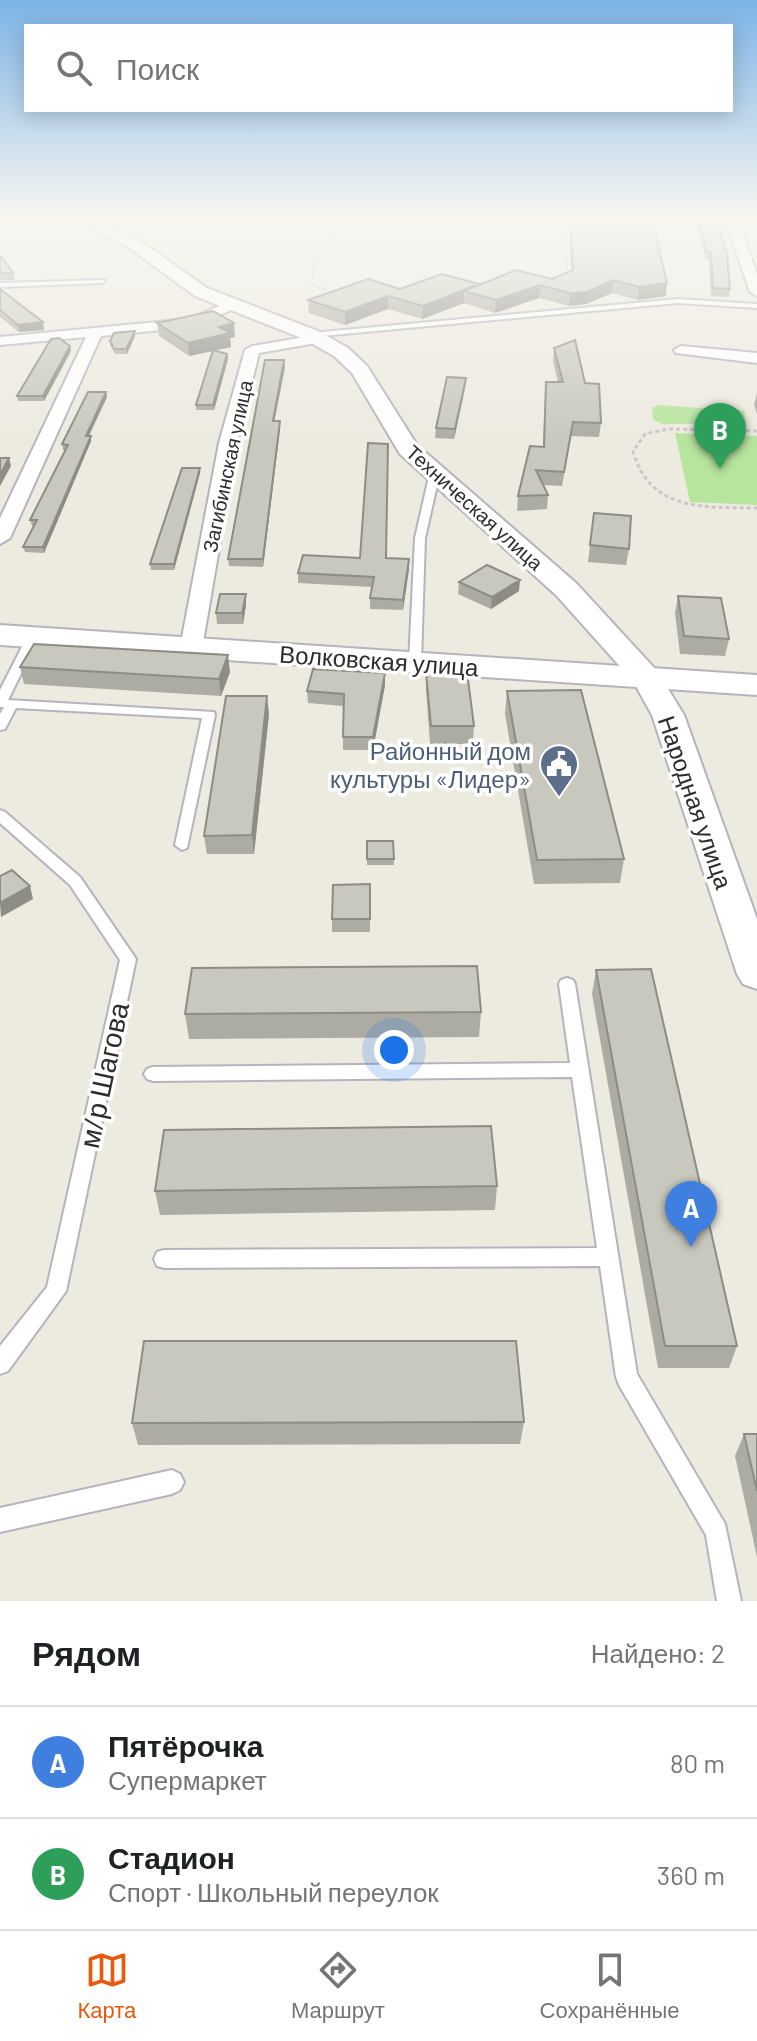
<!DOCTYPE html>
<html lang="ru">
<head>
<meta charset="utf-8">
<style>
	:root { --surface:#fff; --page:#f6f6f6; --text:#202124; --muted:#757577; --line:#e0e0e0; --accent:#ea580c }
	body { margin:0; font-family:Barlow,sans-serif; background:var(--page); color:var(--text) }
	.you { position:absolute; left:394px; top:1050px; width:28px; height:28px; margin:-20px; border:6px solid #fff; border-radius:50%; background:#1a73e8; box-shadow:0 0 0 12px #1a73e833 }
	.badge { display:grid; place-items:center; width:52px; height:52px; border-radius:50%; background:var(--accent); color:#fff; font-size:26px; font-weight:700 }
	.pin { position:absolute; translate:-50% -66px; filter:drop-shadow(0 2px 4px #0008) }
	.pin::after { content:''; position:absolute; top:42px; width:28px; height:24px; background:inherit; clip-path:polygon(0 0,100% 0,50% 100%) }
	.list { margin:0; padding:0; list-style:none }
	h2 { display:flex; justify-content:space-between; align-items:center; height:104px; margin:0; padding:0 32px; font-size:34px }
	h2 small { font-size:26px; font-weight:400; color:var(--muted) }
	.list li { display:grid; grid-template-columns:52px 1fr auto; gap:24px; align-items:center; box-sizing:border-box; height:112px; padding:0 32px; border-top:2px solid var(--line) }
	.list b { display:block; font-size:30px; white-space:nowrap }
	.list p { margin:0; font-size:26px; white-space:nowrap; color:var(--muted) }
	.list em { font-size:26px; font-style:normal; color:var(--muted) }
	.icon { flex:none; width:44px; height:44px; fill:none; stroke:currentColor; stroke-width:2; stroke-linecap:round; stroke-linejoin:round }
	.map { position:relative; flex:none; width:757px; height:1601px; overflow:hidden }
	.search { position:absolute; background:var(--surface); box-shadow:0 4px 20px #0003; left:24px; right:24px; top:24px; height:88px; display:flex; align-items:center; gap:20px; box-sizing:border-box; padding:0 28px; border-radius:0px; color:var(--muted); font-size:30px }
	.sheet { height:328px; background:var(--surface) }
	nav { display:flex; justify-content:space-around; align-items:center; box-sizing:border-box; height:112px; border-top:2px solid var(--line); background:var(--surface); font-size:22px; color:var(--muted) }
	nav a { display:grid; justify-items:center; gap:4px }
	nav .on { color:var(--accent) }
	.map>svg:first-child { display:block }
	.pitch { fill:#b8e59e }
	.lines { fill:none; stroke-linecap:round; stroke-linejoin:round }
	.service-casing { stroke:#b4b4bf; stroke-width:4 }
	.minor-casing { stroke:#b4b4bf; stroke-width:4 }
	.tertiary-casing { stroke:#b4b4bf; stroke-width:4 }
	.secondary-casing { stroke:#b4b4bf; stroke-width:4 }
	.path-far1 { stroke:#c8c8c8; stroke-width:2; stroke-dasharray:3 2; stroke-linecap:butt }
	.path { stroke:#c8c8c8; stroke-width:3; stroke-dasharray:4 3; stroke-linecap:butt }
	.service { fill:#fff; fill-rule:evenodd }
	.minor { fill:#fff; fill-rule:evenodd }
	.tertiary { fill:#fff; fill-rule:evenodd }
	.secondary { fill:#fff; fill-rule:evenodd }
	.wall { fill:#adaca3 }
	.shaded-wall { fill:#8d8c85 }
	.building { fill:#c9c8be; stroke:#8d8c85; stroke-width:2 }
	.labels { text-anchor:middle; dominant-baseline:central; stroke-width:7; stroke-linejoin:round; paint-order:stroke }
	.far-street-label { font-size:20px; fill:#2d2d2d; stroke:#fff }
	.street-label { font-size:24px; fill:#2d2d2d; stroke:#fff }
	.service-label { font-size:24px; fill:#4e5e75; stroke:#fff; text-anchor:end }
	.near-street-label { font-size:28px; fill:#2d2d2d; stroke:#fff }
</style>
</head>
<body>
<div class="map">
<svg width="757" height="1601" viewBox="0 0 757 1601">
	<rect width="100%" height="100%" fill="#edeae0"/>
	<!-- pitch -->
	<path class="pitch" d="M659 405 744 411 746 424H662L653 419 652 408Z
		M675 433 757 436V505L690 502Z"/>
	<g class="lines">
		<!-- service casing -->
		<g class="service-casing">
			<path id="service" d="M105 280 103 283 0 287V283Z
				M678 299 757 304V308L678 303 311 337 307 335 311 333Z
				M435 469 440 472 425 538 421 662 415 666 409 662 415 538 430 472Z
				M33 633 39 637 8 700 214 712 215 715 187 848 182 850 175 845 202 718 16 708 5 729 0 730V714L4 707H0V690L27 637Z
				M0 810 5 812 80 877 136 959 66 1291 8 1371 0 1374V1346L47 1287 120 960 70 885 0 823Z
				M567 978 573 980 575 984 637 1374 725 1524 741 1601H717L706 1535 619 1385 616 1377 600 1266 164 1268 157 1266 154 1259 157 1252 164 1250 597 1248 572 1077 153 1081 147 1079 144 1074 147 1069 153 1067 570 1063 559 984 561 980Z
				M172 1470 180 1474 184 1482 180 1490 172 1494 0 1532V1508Z"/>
		</g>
		<!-- minor casing -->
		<g class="minor-casing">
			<path id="minor" d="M725 219H737L757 274V296L750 292Z
				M231 301 238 305 236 308 192 327 101 336 10 538 0 544V518L86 337 0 345V337L189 319Z
				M317 335 324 339 322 342 259 353 237 443 202 648 199 653H183L180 648 219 443 245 350 252 346Z
				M681 346 757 353V363L676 353 674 350Z"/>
		</g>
		<!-- tertiary casing -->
		<g class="tertiary-casing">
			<path id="tertiary" d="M80 219H99L143 243 207 288 318 331 348 348 367 366 417 445 576 583 657 671 684 715 757 919V989L743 984 737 974 652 715 633 681 556 595 400 454 352 373 334 356 304 339 195 296 131 249Z"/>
		</g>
		<!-- secondary casing -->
		<g class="secondary-casing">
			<path id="secondary" d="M0 625 757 675V695L0 645Z"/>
		</g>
		<!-- path-far1 -->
		<path class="path-far1" d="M565 219 567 269
			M326 290 312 285 314 264 341 219"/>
		<!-- path -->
		<path class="path" d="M757 431 668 429 645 434 633 451C650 512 704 507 757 508"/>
		<!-- service -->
		<use href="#service" class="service"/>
		<!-- minor -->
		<use href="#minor" class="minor"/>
		<!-- tertiary -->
		<use href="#tertiary" class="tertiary"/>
		<!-- secondary -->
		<use href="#secondary" class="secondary"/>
	</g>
	<!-- wall -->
	<path class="wall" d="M569 219H652L666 296 638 300 612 293 586 304 569 306 539 298 495 313 464 303 422 319 388 309 345 325 309 313 308 300 400 289 552 279 571 271Z
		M694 219H716L730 289 729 297 711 296 709 260H706Z
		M0 255 13 273 15 280H0Z
		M0 289 43 322 44 330 19 332 0 317Z
		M157 323 235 337 230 338 231 347 215 350 227 354 228 359 214 410H196V405L213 351 189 356 159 336Z
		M135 331V336L127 354H115L110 345V341Z
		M554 348 585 383 601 423 599 437 571 436 562 486 543 485 548 495 547 509 517 511 518 496 543 447 545 395 558 382 553 361Z
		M71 351 44 401H18L17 396Z
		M285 367 274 421H280V428L263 567 229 566 228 559Z
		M466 378 465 388 454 439 435 438 436 428Z
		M106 392 107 397 89 436H91V441L44 553 25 552 23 547 34 526H32L30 520 65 450H63L62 444Z
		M757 393V414L754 405Z
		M200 473 174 570H151L150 564Z
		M594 513 629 549 626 565 588 562Z
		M360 558H387L409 569 403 610 370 609V598L372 587 298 583V573Z
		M459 582 519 591 491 609 458 594Z
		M246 594V605L243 624H217L216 613Z
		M678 596 729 639 725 656 680 654 675 613Z
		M20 667 230 672 221 696 24 684Z
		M385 673V685L373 750H343V706L308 703 307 691Z
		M426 673 474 726 473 744H430L426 690Z
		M507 691 624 859 620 883 534 884 505 714Z
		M269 714 254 854H207L204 836Z
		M367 841H393L394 865H367Z
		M370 884V932H332V919Z
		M596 970 737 1346 729 1368H658L592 994Z
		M481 1012 479 1037 189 1039 185 1014Z
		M497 1186 495 1210 160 1215 155 1191Z
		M524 1422 520 1444 138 1445 132 1423Z
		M744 1434H757V1557L735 1456Z"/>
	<!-- shaded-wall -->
	<path class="shaded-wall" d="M613 280 612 293 586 304 569 306 570 293Z
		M667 283 666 296 638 300 639 287Z
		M540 285 539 298 495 313 496 300Z
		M464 291V303L422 319 423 306Z
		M388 296V309L345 325V312Z
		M43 322 44 330 19 332 18 325Z
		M234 323 235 337 230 338 231 347 189 356 188 343 219 327Z
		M135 331V336L127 354 126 349Z
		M70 346 71 351 44 401 43 396Z
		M227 354 228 359 214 410 213 405Z
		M284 360 285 367 273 428V421Z
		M466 378 465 388 454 439 455 429Z
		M106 392 107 397 86 441V436Z
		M280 421V428L263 567V559Z
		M91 436V441L44 553 43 547Z
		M9 458 11 466 0 486V475Z
		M200 468V473L174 570V564Z
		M409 559V569L403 610V600Z
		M520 580 519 591 491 609 492 597Z
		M246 594V605L243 624 242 613Z
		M228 655 230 672 221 696 219 679Z
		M385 673V685L373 750V737Z
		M267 696 269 714 254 854 252 835Z
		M30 886 33 899 1 917 0 903Z"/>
	<!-- building -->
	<path class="building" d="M570 219H652L667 283 639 287 613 280 587 292 570 293 540 285 496 300 464 291 516 270 552 279 573 270Z
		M698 219H716L727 254 730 289 713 288 711 252H707Z
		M0 255 13 273H0Z
		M442 274 479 284 423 306 388 296 345 312 308 300 368 279 400 289Z
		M0 289 43 322 18 325 0 310Z
		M213 311 234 323 219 327 230 333 188 343 157 323Z
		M135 331 126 349H114L110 341 114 333Z
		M59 338 70 346 43 396H17L51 339Z
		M575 340 585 383 599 384 601 423 573 422 564 472 536 470 548 495 518 496 530 446 544 447 546 382H563L554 348Z
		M213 350 227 354 213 405H196Z
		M265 360H284L273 421H280L263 559H228Z
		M447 377 466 378 455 429 436 428Z
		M88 392H106L86 436H91L43 547H23L37 520H30L68 445 62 444Z
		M368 443 388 444 386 558 409 559 403 600 370 598 374 577 298 573 303 555 360 558Z
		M0 458H9L0 475Z
		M182 468H200L174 564H150Z
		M594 513 631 516 629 549 590 545Z
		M487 565 520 580 492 597 459 582Z
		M220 594H246L242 613H216Z
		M678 596 721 598 729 639 684 636Z
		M34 644 228 655 219 679 20 667Z
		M313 669 385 673 373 737H343L344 694 307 691Z
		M467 672 474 726H431L426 673Z
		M581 690 624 859 537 860 507 691Z
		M226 696H267L252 835 204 836Z
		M367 841H393L394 859H367Z
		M12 870 30 886 0 903V876Z
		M370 884V919H332L333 885Z
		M477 966 481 1012 185 1014 192 968Z
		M651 969 737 1346H665L596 970Z
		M491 1126 497 1186 155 1191 164 1130Z
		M144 1341H516L524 1422 132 1423Z
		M744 1434H757V1491Z"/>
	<!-- sky -->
	<linearGradient id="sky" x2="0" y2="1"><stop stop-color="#7db4e7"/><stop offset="0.49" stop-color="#f7f6f1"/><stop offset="1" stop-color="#f7f6f1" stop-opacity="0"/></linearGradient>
	<rect width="757" height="443" fill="url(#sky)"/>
	<!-- icons -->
	<defs>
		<g id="civic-pin" transform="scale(2)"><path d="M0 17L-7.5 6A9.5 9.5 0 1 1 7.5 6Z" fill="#5c6f8a" stroke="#fff"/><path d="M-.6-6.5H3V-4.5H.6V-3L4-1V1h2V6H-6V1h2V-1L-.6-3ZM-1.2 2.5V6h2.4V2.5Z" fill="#fff"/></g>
	</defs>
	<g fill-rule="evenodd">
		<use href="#civic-pin" x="559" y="764"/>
	</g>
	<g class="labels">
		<!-- far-street labels -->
		<g class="far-street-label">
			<text transform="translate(227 466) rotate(-78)">Загибинская улица</text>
			<text transform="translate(475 507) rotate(42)">Техническая улица</text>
		</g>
		<!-- street labels -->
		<g class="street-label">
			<text transform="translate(379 660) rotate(4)">Волковская улица</text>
			<text transform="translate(696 802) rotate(71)">Народная улица</text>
		</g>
		<!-- service labels -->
		<g class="service-label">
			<text x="531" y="750">Районный дом<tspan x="531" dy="28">культуры «Лидер»</tspan></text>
		</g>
		<!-- near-street labels -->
		<g class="near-street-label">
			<text transform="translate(103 1075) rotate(-78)">м/р Шагова</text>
		</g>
	</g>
</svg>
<div class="you"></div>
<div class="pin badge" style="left:691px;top:1247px;background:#3f7fe0">A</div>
<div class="pin badge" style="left:720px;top:469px;background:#2e9e5b">B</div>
<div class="search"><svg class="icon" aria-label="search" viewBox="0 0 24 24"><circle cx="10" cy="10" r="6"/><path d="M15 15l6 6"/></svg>Поиск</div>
</div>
<section class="sheet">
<h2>Рядом<small>Найдено: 2</small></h2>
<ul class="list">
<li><span class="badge" style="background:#3f7fe0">A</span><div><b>Пятёрочка</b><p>Супермаркет</p></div><em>80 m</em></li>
<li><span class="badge" style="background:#2e9e5b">B</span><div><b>Стадион</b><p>Спорт · Школьный переулок</p></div><em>360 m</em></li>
</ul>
</section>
<nav>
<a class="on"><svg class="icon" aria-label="map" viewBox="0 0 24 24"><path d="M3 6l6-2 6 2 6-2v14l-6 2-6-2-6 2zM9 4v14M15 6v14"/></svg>Карта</a>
<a><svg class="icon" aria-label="directions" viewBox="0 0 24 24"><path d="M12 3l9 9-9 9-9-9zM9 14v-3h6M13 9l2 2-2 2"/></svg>Маршрут</a>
<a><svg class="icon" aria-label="saved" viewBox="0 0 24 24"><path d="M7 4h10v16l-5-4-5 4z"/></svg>Сохранённые</a>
</nav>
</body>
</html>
